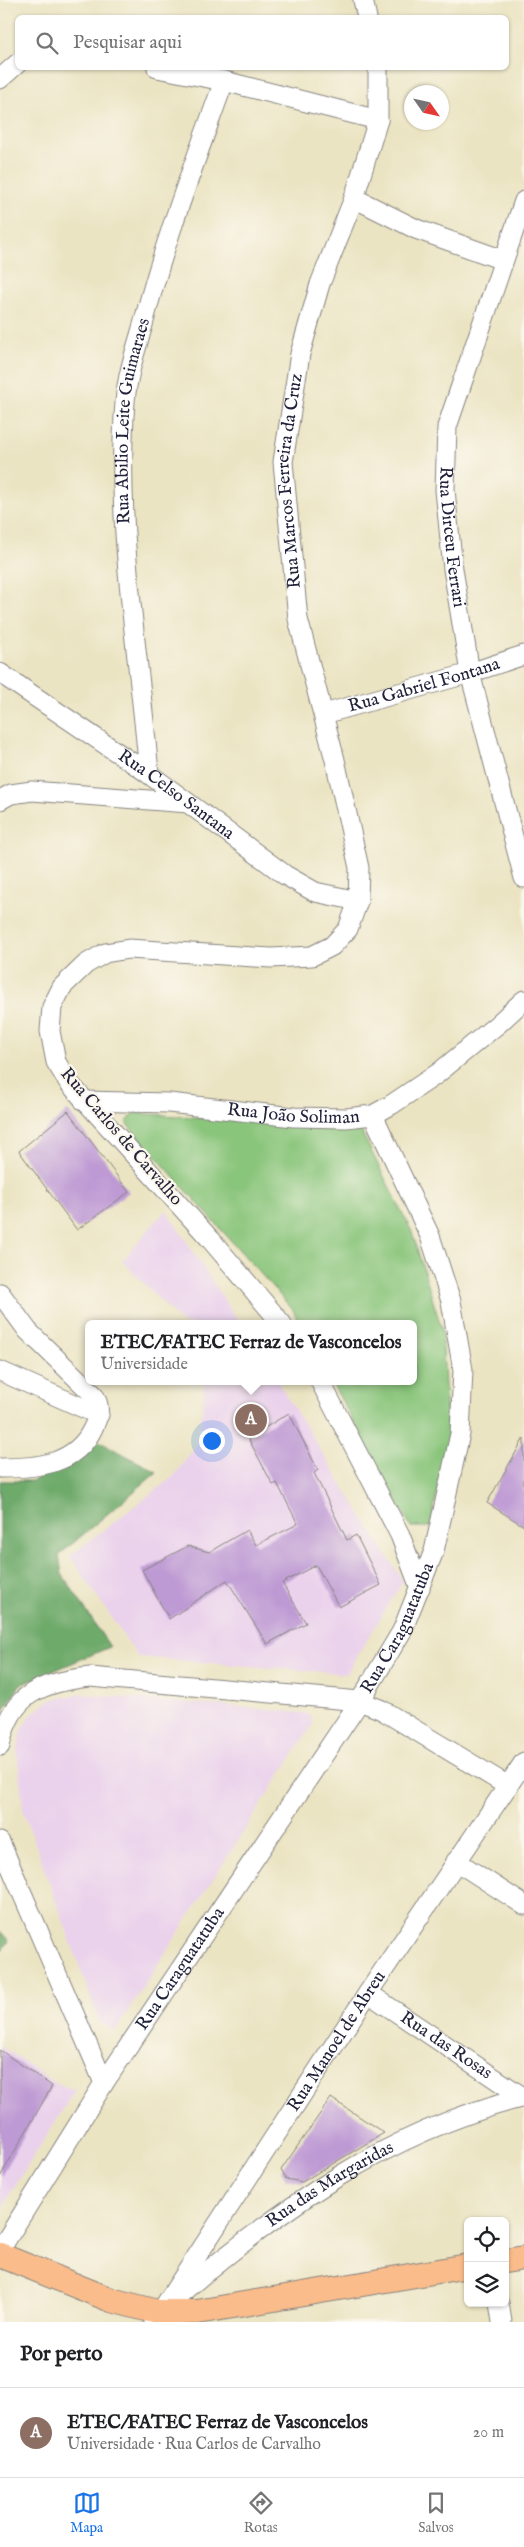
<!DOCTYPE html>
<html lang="pt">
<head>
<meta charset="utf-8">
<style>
	:root { --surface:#fff; --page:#f2f2f2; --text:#202124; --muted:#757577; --line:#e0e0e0; --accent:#1a73e8 }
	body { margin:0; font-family:"IM FELL English",serif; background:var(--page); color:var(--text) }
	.controls { position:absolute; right:15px; bottom:15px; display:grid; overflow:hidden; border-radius:8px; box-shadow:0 1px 4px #0004 }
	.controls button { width:45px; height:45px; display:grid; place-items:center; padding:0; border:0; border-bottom:1px solid var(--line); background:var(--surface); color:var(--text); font:25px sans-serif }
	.compass { position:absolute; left:404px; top:85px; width:45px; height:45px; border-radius:50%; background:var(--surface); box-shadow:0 1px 4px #0004; rotate:124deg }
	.you { position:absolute; left:211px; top:1440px; width:18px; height:18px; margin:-12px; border:4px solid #fff; border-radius:50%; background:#1a73e8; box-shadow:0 0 0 8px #1a73e833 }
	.badge { display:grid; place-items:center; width:32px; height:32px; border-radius:50%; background:var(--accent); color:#fff; font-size:16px; font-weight:700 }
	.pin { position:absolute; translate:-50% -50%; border:2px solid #fff; box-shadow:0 1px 5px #0006 }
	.popup { position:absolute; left:85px; top:1320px; width:332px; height:65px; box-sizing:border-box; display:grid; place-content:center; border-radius:8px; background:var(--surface); filter:drop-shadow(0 1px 4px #0005); font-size:16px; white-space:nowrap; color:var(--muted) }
	.popup b { font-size:19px; color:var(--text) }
	.popup::after { content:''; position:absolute; left:50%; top:100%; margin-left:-10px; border:10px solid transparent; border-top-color:var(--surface) }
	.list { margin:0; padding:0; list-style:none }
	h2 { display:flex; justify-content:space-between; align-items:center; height:65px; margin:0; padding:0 20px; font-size:21px }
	h2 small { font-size:16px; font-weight:400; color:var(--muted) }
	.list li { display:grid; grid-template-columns:32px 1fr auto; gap:15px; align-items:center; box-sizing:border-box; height:90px; padding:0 20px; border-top:1px solid var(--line) }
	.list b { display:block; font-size:19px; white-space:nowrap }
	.list p { margin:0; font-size:16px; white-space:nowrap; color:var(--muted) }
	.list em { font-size:16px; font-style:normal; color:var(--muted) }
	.icon { flex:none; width:28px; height:28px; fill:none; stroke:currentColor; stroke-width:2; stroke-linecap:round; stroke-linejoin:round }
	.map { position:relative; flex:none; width:524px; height:2322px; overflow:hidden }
	.search { position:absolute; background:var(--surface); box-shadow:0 1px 4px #0004; left:15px; right:15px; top:15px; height:55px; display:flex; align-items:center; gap:12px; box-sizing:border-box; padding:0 18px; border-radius:8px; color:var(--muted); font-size:19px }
	.sheet { height:155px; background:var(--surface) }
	nav { display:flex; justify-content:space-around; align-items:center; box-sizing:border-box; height:70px; border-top:1px solid var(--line); background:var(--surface); font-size:14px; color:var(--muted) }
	nav a { display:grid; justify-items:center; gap:2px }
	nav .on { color:var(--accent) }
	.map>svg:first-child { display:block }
	.built { fill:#ead1ec }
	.green { fill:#89c57a; stroke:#56745a }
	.forest { fill:#6eaa6a; stroke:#486652 }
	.building { fill:#be9ad4 }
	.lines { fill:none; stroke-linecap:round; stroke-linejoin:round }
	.minor-casing { stroke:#86837f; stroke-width:21 }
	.major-casing { stroke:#86837f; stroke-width:26 }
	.minor { stroke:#fff; stroke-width:19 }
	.major { stroke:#fabc8b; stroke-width:24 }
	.labels { text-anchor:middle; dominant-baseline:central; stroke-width:4.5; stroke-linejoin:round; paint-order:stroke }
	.street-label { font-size:18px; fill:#22223b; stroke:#fbf7ec }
</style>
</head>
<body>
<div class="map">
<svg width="524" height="2322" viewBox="0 0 524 2322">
	<rect width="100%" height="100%" fill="#fbf7ec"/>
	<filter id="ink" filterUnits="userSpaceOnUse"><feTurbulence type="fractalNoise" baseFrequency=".02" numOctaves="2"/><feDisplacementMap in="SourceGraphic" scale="10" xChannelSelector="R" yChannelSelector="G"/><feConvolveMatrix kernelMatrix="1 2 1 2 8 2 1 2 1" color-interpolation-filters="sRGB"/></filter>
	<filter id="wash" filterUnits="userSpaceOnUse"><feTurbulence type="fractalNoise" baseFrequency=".0096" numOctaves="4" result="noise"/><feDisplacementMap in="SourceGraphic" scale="20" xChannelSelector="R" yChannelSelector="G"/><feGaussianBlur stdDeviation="1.12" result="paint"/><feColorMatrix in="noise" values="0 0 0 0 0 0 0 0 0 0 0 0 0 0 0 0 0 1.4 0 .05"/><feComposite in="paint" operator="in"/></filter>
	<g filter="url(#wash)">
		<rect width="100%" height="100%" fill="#ebe4c3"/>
		<!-- built -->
		<path class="built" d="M166 1210 240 1324H183L122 1261Z
			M203 1381H277L403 1581 346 1674 138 1657 70 1556 174 1476 198 1443 204 1397Z
			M79 1694 305 1713 311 1717 313 1724 115 2031 100 2023 23 1810 17 1749 22 1729 32 1714 50 1700Z
			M0 2045 55 2083 75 2090 0 2210Z"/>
		<!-- green -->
		<path class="green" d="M134 1113 360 1129 412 1232 442 1330 448 1441 430 1527H411L331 1381H414V1324H300L293 1310 126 1123Z"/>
		<!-- forest -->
		<path class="forest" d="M99 1441 157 1472 59 1555 62 1574 110 1647 20 1685 0 1717V1481H33Z
			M0 1931 9 1941 0 1952Z"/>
		<g id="blocks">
			<!-- building -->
			<path class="building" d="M68 1111 129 1192 77 1230 19 1151Z
				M289 1413 318 1470 314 1473 347 1540 356 1535 381 1585 339 1607 316 1565 282 1583 306 1623 267 1644 227 1580 169 1619 142 1570 188 1546 209 1552 247 1530 256 1545 298 1524 277 1483 273 1485 248 1438Z
				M524 1438V1526L487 1503Z
				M0 2050 52 2086 0 2177Z
				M331 2098 384 2133 302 2182 286 2179 281 2170Z"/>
		</g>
	</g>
	<g filter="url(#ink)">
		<use href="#blocks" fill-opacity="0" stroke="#86837f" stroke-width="1"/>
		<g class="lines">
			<!-- minor casing -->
			<g class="minor-casing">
				<g id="minor">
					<path d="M363 0 367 18"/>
					<path d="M157 68 224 81 378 120"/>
					<path d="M0 79 18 63"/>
					<path d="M354 198 416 229 503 260"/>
					<path id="s1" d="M524 201 447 427 445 490 453 569 470 673 524 878"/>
					<path id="s2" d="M0 673 149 774 285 875 315 892 358 901"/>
					<path id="s3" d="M324 714 470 673 524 655"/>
					<path id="s4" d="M149 774C139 651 115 526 125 402 127 376 136 349 143 325 164 242 195 162 224 81"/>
					<path d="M0 800 11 794 32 791 188 803"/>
					<path id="s5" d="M84 1101 169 1103 294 1117 346 1118 373 1115 391 1105 437 1074 498 1024 524 1000"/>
					<path d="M0 1293 28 1331 94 1395C101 1407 99 1416 93 1428 76 1465 37 1468 0 1468"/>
					<path id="s6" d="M282 1324 211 1240 69 1083 56 1062 50 1031 52 1007 62 987 86 964 105 953 129 949 271 958 312 956 332 946 348 929 358 901 359 868 335 760 298 619 283 462 300 354 320 284 354 198 378 120V68"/>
					<path d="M0 1371 99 1415"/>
					<path d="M320 1381 400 1535 420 1588"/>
					<path d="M0 1746C10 1693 43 1682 90 1677L360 1701 382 1710 508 1786"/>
					<path d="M0 1842 104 2083"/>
					<path d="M456 1861 524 1905"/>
					<path id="s7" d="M368 1993 524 2098"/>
					<path id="s8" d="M0 2250 104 2083 360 1701 402 1631 434 1551 460 1434 463 1370 451 1301 430 1236 373 1115"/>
					<path id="s9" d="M174 2299C281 2208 386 2132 524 2097"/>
					<path d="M499 2303 502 2322"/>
					<path id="s10" d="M154 2322 368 1993 524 1762"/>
				</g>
			</g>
			<!-- major casing -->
			<g class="major-casing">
				<path id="major" d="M0 2255 111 2300 158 2312H197L468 2266
					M505 2261 524 2258"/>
			</g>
			<!-- minor -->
			<use href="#minor" class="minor"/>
			<!-- major -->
			<use href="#major" class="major"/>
		</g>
	</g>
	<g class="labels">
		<!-- street labels -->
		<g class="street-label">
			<text stroke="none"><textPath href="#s4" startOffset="355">Rua Abilio Leite Guimaraes</textPath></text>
			<text stroke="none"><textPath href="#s6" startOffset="1191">Rua Marcos Ferreira da Cruz</textPath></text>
			<text stroke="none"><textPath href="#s1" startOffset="349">Rua Dirceu Ferrari</textPath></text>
			<text stroke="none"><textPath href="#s3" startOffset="104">Rua Gabriel Fontana</textPath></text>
			<text stroke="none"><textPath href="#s2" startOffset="214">Rua Celso Santana</textPath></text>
			<text stroke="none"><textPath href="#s5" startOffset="210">Rua João Soliman</textPath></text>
			<text transform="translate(121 1137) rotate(49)">Rua Carlos de Carvalho</text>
			<text stroke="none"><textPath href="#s8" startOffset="739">Rua Caraguatatuba</textPath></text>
			<text stroke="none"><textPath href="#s8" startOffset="334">Rua Caraguatatuba</textPath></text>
			<text stroke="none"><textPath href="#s10" startOffset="335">Rua Manoel de Abreu</textPath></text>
			<text stroke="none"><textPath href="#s7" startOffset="94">Rua das Rosas</textPath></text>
			<text stroke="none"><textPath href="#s9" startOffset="194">Rua das Margaridas</textPath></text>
		</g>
	</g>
</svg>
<div class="controls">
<button><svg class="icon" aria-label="locate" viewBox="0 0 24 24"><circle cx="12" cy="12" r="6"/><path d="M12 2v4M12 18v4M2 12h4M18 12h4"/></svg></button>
<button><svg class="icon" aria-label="layers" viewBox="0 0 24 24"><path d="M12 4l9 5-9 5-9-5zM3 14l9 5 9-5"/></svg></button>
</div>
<svg class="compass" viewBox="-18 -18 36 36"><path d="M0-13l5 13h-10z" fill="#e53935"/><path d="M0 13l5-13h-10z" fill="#757577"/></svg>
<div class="you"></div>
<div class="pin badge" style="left:251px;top:1420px;background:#8d6e63">A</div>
<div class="popup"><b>ETEC/FATEC Ferraz de Vasconcelos</b>Universidade</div>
<div class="search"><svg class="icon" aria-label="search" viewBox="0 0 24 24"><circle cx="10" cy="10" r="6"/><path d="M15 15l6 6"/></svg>Pesquisar aqui</div>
</div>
<section class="sheet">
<h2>Por perto<small></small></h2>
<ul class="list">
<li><span class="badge" style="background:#8d6e63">A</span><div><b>ETEC/FATEC Ferraz de Vasconcelos</b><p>Universidade · Rua Carlos de Carvalho</p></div><em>20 m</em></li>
</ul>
</section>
<nav>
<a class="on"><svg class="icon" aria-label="map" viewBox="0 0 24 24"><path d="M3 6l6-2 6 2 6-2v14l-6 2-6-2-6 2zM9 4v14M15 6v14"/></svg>Mapa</a>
<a><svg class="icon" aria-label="directions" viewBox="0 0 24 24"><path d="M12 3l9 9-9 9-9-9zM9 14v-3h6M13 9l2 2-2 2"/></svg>Rotas</a>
<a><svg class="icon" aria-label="saved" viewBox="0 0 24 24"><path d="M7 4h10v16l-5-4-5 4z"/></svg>Salvos</a>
</nav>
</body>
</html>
